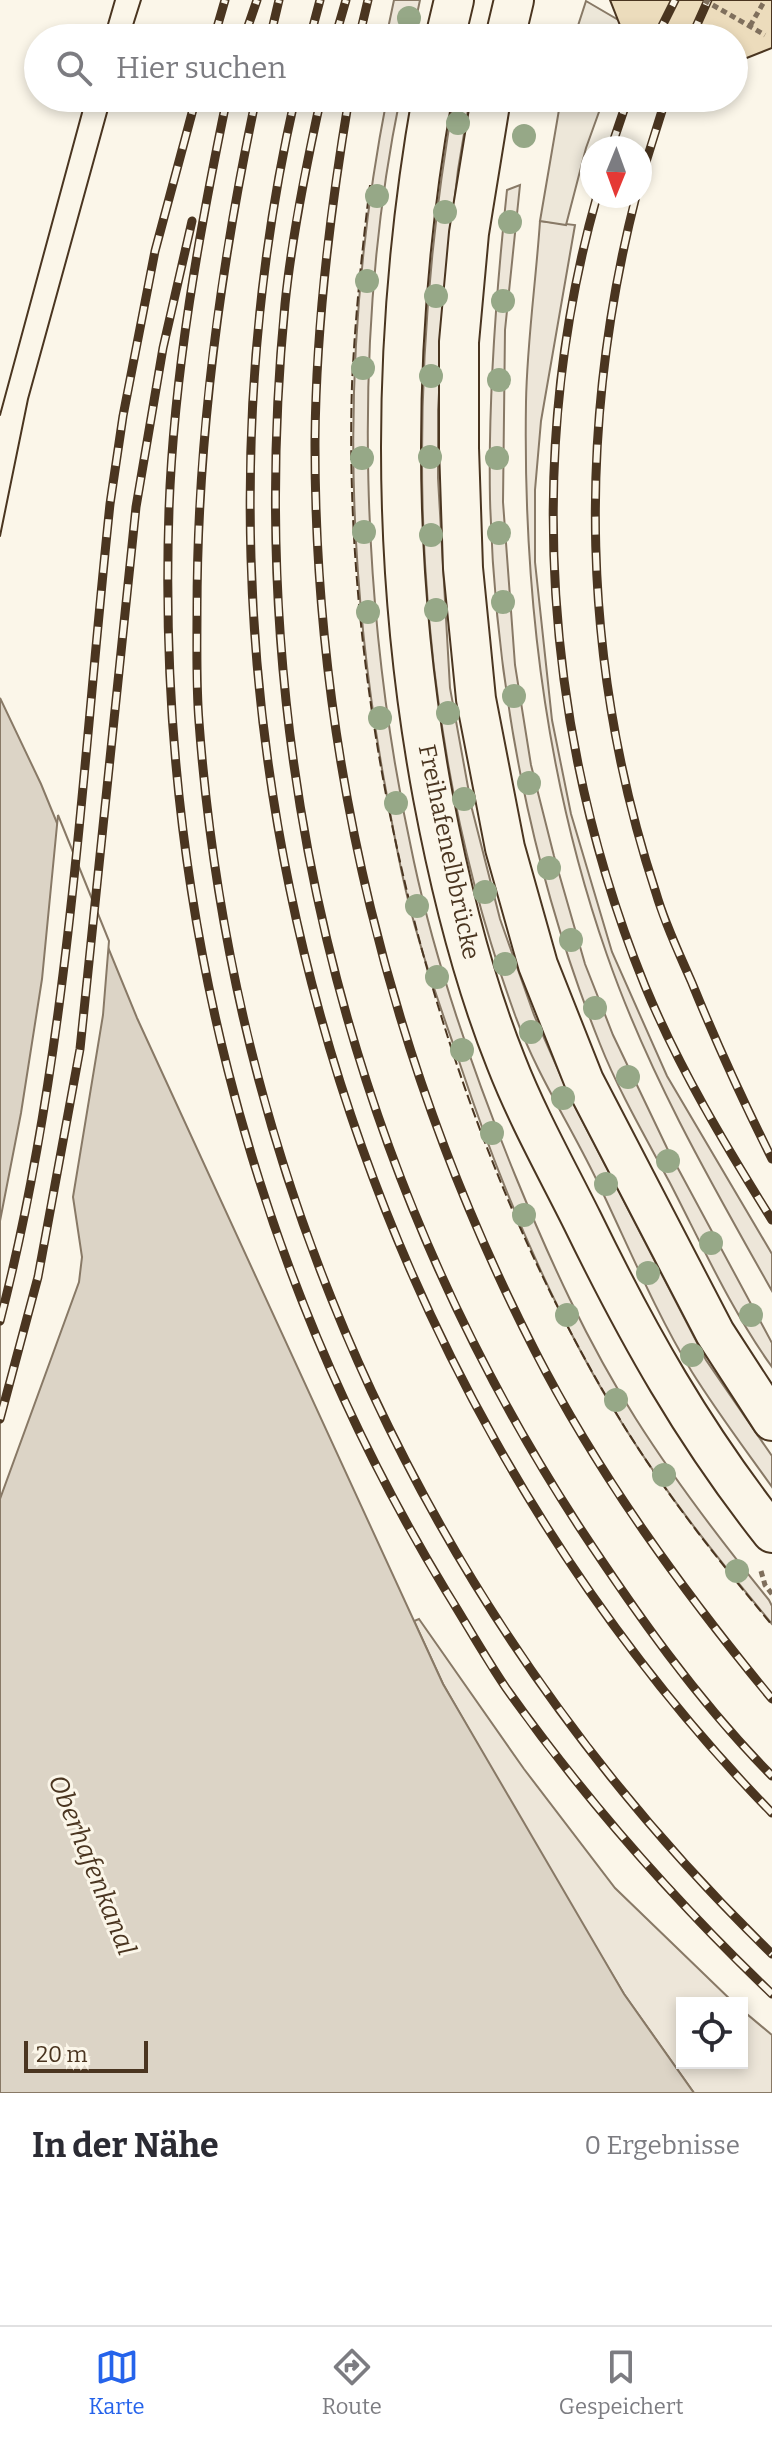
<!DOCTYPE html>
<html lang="de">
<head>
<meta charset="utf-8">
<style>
	:root { --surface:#fff; --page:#f2f2f3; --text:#2b2b33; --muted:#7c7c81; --line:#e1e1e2; --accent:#2563eb }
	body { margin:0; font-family:Bitter,serif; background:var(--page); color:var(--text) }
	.controls { position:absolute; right:24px; bottom:24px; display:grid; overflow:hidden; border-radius:0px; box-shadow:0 4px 12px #0003 }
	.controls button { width:72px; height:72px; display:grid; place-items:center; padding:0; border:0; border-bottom:2px solid var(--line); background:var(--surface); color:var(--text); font:40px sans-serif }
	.compass { position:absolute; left:580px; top:136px; width:72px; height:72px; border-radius:50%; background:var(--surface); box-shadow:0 4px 12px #0003; rotate:181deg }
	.scale { position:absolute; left:24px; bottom:20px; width:124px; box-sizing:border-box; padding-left:8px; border:4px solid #4a3520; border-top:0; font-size:22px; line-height:28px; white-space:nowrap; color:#4a3520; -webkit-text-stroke:6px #fbf6e9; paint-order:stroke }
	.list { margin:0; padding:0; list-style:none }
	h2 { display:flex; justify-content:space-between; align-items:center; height:104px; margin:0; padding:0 32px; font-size:34px }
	h2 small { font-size:26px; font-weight:400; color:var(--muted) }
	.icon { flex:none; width:44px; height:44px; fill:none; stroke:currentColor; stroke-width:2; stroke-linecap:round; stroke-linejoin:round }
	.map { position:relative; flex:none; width:772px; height:2093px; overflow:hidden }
	.search { position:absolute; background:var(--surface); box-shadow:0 4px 12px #0003; left:24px; right:24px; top:24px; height:88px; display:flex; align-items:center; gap:20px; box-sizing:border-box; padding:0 28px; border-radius:44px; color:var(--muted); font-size:30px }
	.sheet { height:232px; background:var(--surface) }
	nav { display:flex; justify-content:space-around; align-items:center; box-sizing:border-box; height:112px; border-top:2px solid var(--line); background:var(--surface); font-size:22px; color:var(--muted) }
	nav a { display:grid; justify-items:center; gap:4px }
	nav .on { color:var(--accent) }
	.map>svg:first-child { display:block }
	.green { fill:#ede6d9; stroke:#887966; stroke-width:2 }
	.parking { fill:#ede7d9; stroke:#887966; stroke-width:2 }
	.water { fill:#dcd4c6; stroke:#887966; stroke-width:2 }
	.pier { fill:#fbf6e9; stroke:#887966; stroke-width:2 }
	.building { fill:#ecdcbc; stroke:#4a3520; stroke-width:2 }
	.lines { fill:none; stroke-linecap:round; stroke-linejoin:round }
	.street-casing { stroke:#4a3520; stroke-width:42 }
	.path { stroke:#7f6f5c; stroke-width:5; stroke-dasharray:6 4; stroke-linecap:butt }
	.street { stroke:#fbf6e9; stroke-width:38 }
	.tram { stroke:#4a3520; stroke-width:2 }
	.rail-casing { stroke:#4a3520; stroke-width:9 }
	.rail { stroke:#fbf6e9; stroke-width:6; stroke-dasharray:18; stroke-linecap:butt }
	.path-bridge { stroke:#7f6f5c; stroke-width:5; stroke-dasharray:6 4; stroke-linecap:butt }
	.fence { stroke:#4a3520; stroke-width:2; stroke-dasharray:10 4; stroke-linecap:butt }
	.tree { fill:#96a887 }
	.labels { text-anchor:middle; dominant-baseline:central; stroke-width:6; stroke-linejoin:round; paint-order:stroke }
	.street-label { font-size:24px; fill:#4a3520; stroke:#fbf6e9 }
	.water-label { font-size:26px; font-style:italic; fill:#4a3520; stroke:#fbf6e9 }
</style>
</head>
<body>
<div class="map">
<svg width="772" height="2093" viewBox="0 0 772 2093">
	<rect width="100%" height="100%" fill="#fbf6e9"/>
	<!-- green -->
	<path class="green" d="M394 0H420L412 38H386Z
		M387 98H400C350 341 361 621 414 862 437 969 474 1074 515 1175 549 1258 587 1342 636 1419 676 1482 721 1541 769 1600L772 1606V1624C720 1561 669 1498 625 1428 554 1315 502 1190 460 1064 446 1023 431 982 419 940 403 888 394 833 384 780 343 549 342 328 387 98Z
		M454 98H470L458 170 446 272 438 410V478L450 688 472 809 500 919 534 1015 571 1099 706 1360 772 1456V1487C745 1449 717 1412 692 1372 656 1313 630 1250 600 1187 573 1129 537 1076 515 1015 409 724 401 402 454 98Z
		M520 185 505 330 503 502 515 665 531 765 554 856 585 964 613 1035 667 1148 772 1343V1367C731 1310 702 1245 670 1183 646 1138 619 1092 600 1044 531 872 495 685 490 499 488 396 496 293 507 190Z
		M540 221 575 225 541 421 535 490V562L552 720 571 814 612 952 667 1076 772 1254V1291C711 1183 648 1073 607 955 545 778 523 590 526 402 527 342 536 281 540 221Z
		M419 1619 524 1769 615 1888 734 2003H682V2063H742V2010L772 2035V2093H694L624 1994 546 1864 443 1684 414 1621Z"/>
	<!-- parking -->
	<path class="parking" d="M586 1 632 28 628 38H574Z
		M561 98H604L586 148 566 225 540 221Z"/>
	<!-- water -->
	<path class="water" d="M0 698 41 784 137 1018 443 1684 624 1994 694 2093H0Z"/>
	<!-- pier -->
	<path class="pier" d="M58 815 109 941 103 1015 73 1197 82 1257 79 1282 0 1499V1221L21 1113 42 979Z"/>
	<!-- building -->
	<path class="building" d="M610 0H772V48L734 63V38H625Z"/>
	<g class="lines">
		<!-- street casing -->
		<g class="street-casing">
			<path id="street" d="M445 38 454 0
				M505 38 514 0
				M432 98C391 329 390 566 433 797 450 887 472 977 506 1062 527 1116 556 1168 582 1220 638 1335 693 1433 772 1533
				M491 98 469 233 459 342V448L463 568 476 699 505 848 538 965 584 1081 715 1333 772 1421"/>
		</g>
		<!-- path -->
		<path class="path" d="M750 26 765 0
			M761 1571 765 1585 772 1594"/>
		<!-- street -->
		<use href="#street" class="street"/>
		<!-- tram -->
		<path class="tram" d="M104 38 115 0
			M129 38 141 0
			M0 415 86 98
			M0 536 28 399 111 98"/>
		<!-- rail casing -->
		<g class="rail-casing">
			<path id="rail" d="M214 38 225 0
				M244 38 257 0
				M270 38 279 0
				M310 38 320 0
				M335 38 346 0
				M359 38 368 0
				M656 38 675 0
				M691 38 708 0
				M227 98C199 233 174 371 169 509 156 892 247 1263 446 1591 466 1623 485 1657 506 1688 584 1798 675 1901 772 1994
				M256 98C220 268 197 437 197 611 197 648 196 685 199 722 234 1194 433 1624 772 1954
				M295 98C158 701 340 1368 772 1813
				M321 98C306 166 292 235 285 304 243 736 341 1160 578 1525 636 1613 697 1700 772 1776
				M349 98C330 211 316 325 315 440 314 755 391 1070 535 1351 599 1476 683 1591 772 1699
				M611 148 628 98
				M640 181 666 98
				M597 196C524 455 544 737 645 986 679 1068 725 1145 772 1220
				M636 196C577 428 581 665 656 893 665 924 679 953 692 983 716 1042 743 1101 772 1159
				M0 1321C69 1054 81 777 110 504L123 416 155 251 196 98
				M0 1419 38 1277 80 1049 136 507 163 348 192 221"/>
		</g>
		<!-- rail -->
		<use href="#rail" class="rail"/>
		<!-- path-bridge -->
		<path class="path-bridge" d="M704 0 765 35"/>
		<!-- fence -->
		<path class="fence" d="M370 185C362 251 355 318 352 385 341 733 441 1129 624 1426 668 1497 719 1561 772 1625"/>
	</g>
	<!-- trees -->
	<g class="tree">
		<circle cx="409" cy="18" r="12"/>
		<circle cx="458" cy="123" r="12"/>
		<circle cx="524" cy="136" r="12"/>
		<circle cx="377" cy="196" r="12"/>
		<circle cx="445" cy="212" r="12"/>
		<circle cx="510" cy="222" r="12"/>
		<circle cx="367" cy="281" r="12"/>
		<circle cx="436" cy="296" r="12"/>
		<circle cx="503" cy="301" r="12"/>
		<circle cx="363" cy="368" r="12"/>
		<circle cx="431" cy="376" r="12"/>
		<circle cx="499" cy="380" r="12"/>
		<circle cx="430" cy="457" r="12"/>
		<circle cx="362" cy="458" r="12"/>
		<circle cx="497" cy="458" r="12"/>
		<circle cx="364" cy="532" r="12"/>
		<circle cx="499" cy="533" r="12"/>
		<circle cx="431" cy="535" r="12"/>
		<circle cx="503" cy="602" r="12"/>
		<circle cx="436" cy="610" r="12"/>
		<circle cx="368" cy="612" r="12"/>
		<circle cx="514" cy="696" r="12"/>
		<circle cx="448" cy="713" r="12"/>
		<circle cx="380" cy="718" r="12"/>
		<circle cx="529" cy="783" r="12"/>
		<circle cx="464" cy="799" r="12"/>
		<circle cx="396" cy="803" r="12"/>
		<circle cx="549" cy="868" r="12"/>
		<circle cx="485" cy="892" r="12"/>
		<circle cx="417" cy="906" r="12"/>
		<circle cx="571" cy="940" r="12"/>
		<circle cx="505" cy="964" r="12"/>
		<circle cx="437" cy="977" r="12"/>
		<circle cx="595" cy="1008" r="12"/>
		<circle cx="531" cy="1032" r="12"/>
		<circle cx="462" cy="1050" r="12"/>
		<circle cx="628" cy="1077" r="12"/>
		<circle cx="563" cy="1098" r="12"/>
		<circle cx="492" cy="1133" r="12"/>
		<circle cx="668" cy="1161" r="12"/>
		<circle cx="606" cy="1184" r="12"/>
		<circle cx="524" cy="1215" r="12"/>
		<circle cx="711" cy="1243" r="12"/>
		<circle cx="648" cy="1273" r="12"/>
		<circle cx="567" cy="1315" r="12"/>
		<circle cx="751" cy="1315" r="12"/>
		<circle cx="692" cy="1355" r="12"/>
		<circle cx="616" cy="1400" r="12"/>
		<circle cx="664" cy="1475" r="12"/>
		<circle cx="737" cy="1571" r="12"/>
	</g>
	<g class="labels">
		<!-- street labels -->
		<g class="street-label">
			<text transform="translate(449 852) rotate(78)">Freihafenelbbrücke</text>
		</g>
		<!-- water labels -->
		<g class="water-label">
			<text transform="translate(92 1865) rotate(68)">Oberhafenkanal</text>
		</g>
	</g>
</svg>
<div class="controls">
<button><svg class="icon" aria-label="locate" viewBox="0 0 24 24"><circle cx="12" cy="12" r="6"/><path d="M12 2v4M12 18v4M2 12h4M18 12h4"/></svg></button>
</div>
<svg class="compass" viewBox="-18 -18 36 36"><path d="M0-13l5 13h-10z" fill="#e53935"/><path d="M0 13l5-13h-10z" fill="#7c7c81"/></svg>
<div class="scale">20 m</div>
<div class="search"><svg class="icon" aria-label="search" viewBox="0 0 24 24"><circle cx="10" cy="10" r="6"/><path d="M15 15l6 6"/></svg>Hier suchen</div>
</div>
<section class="sheet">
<h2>In der Nähe<small>0 Ergebnisse</small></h2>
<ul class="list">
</ul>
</section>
<nav>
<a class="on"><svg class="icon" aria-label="map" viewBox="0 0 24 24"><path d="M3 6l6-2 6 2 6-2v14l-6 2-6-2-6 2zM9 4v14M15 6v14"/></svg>Karte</a>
<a><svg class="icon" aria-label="directions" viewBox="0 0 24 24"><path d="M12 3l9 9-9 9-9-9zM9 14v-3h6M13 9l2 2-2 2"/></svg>Route</a>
<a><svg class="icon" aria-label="saved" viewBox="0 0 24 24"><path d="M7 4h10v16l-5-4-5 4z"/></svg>Gespeichert</a>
</nav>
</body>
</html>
